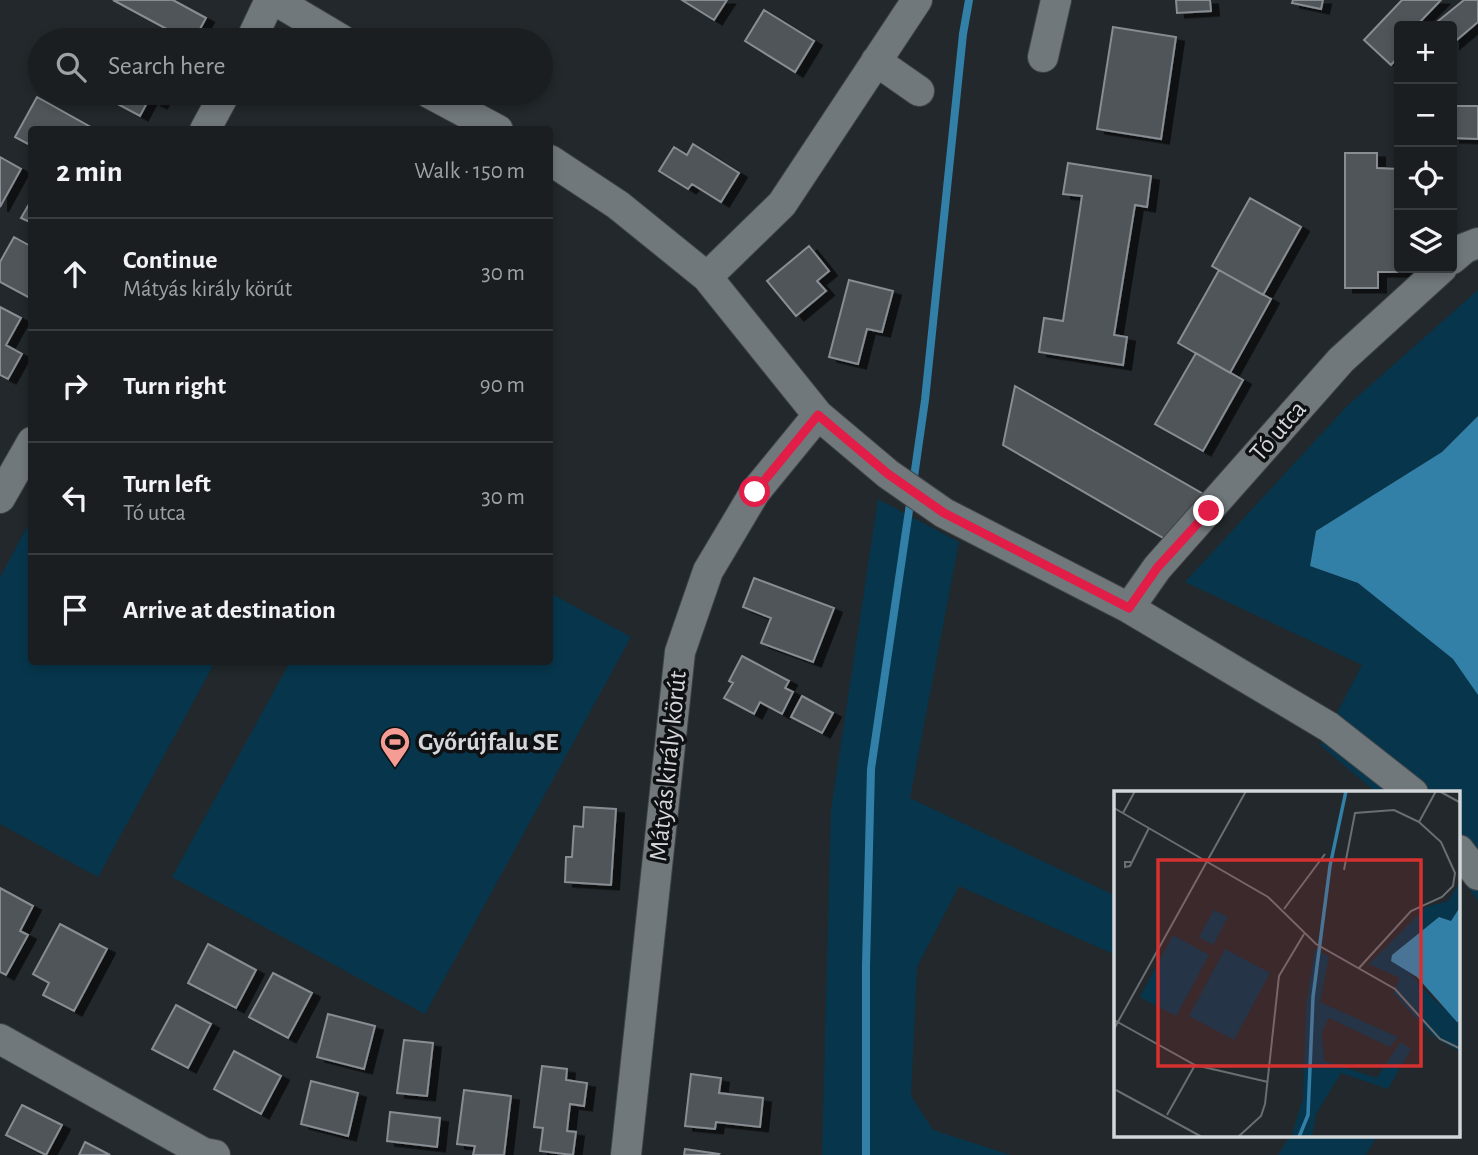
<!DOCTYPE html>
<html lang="en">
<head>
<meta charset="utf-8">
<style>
	:root { --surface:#1a1e20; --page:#272b2d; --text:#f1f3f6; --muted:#9fa2a5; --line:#383c3e }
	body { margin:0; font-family:"Alegreya Sans",sans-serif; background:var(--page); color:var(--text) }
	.controls { position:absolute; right:21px; top:21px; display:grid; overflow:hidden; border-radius:7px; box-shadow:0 4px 10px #0003 }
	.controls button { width:63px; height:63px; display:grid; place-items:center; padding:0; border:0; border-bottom:2px solid var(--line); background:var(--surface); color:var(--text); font:35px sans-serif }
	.stop { position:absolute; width:21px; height:21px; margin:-16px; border:5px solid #e11d48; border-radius:50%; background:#fff }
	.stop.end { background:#e11d48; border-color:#fff; box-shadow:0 2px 7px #0008 }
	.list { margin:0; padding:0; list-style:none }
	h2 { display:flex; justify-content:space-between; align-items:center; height:91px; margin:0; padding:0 28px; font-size:30px }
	h2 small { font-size:23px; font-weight:400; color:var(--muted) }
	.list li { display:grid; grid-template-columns:46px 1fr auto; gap:21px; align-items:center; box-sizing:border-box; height:112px; padding:0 28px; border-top:2px solid var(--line) }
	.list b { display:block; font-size:26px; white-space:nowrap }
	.list p { margin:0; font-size:23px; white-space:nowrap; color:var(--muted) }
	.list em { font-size:23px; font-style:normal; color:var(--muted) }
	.icon { flex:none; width:38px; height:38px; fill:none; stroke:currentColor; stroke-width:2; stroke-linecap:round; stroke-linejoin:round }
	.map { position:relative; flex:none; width:1478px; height:1155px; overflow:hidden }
	.search { position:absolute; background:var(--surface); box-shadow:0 4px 10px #0003; left:28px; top:28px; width:525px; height:77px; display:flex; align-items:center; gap:18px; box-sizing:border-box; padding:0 24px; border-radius:38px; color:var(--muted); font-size:26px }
	.panel { position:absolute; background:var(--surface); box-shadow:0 4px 10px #0003; left:28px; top:126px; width:525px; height:539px; border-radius:7px }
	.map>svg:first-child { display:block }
	.green { fill:#07364c }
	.water { fill:#3280a8 }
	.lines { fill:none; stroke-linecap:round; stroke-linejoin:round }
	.stream { stroke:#3280a8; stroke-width:8 }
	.building { fill:#4f5559; stroke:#878d92; stroke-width:2; filter:url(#shadow) }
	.minor-casing { stroke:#404447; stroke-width:32 }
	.minor { stroke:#71787c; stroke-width:30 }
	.route { stroke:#e11d48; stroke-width:9 }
	.labels { text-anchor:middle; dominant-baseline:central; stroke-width:7; stroke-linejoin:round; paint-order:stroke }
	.street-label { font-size:26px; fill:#d4d7da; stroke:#0e1012 }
	.poi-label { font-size:26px; font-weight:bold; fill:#d4d7da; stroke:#0e1012; text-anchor:start }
	.inset-river { fill:none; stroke:#3280a8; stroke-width:3.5 }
	.inset-road { fill:none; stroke:#696e71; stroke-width:2 }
	.view { fill:#d63131; fill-opacity:0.15; stroke:#d63131; stroke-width:3.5 }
	.inset-edge { fill:none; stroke:#d4d7da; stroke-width:3.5 }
</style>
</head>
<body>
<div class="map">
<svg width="1478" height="1155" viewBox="0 0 1478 1155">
	<defs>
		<filter id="shadow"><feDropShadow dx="8" dy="4.5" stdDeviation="0" flood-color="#0009"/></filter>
	</defs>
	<rect width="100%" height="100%" fill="#22282b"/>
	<!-- green -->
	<path class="green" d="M1478 290V416L1442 452 1316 531 1310 566 1358 583 1453 659 1478 695V901L1459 875V793H1377L1320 745 1362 665 1185 582 1348 405Z
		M878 499 959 542 910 798 1116 896V955L959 886 917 967 911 1096 933 1130 1011 1155H822L831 810Z
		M31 520 32 662H215L98 877 0 824V577Z
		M550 593 631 637 425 1014 172 877 290 662H550Z
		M1290 1136H1377L1366 1155H1278Z"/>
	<!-- water -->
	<path class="water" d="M1478 416V695L1453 659 1358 583 1310 566 1316 531 1442 452Z"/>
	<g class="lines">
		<!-- stream -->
		<path class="stream" d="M913 484 925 400 963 34 969 0
			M866 1155V965L871 769 911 497"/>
	</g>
	<!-- building -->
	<path class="building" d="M113 0H173L206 18 194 40H187Z
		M682 0H727L714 20Z
		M1176 0H1210L1211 11 1177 13Z
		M1293 0H1323L1321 9 1292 3Z
		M1402 0H1441L1416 26H1399V44L1397 46 1399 56 1391 65 1364 40Z
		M1464 0H1478V22L1452 44V26H1432Z
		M764 10 814 41 795 72 745 41Z
		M1113 27 1176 37 1161 139 1097 129Z
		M97 93H165L159 104 149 99 140 116Z
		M37 97 96 130H32V146L15 137Z
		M1452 106H1478V139L1452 138Z
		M693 144 739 173 721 202 692 184 688 189 659 171 674 147 687 155Z
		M1345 153H1377V168L1399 169V268H1415V272H1378V288H1345Z
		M0 157 21 169 0 207Z
		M1068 163 1151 176 1147 207 1135 205 1114 335 1127 337 1123 365 1039 352 1044 318 1063 321 1082 196 1063 194Z
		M1250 198 1301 227 1263 295 1212 266Z
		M32 199V223L21 218Z
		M14 237 32 247V299L0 282V262Z
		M809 246 829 271 817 281 826 291 796 316 767 281Z
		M1219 270 1271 299 1230 373 1178 343Z
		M849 280 893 291 882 332 867 329 858 364 829 357Z
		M0 307 21 318 6 345 22 354 8 379 0 375Z
		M1196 353 1243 380 1203 451 1155 424Z
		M1015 386 1205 495 1165 539 1003 445Z
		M754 578 834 608 813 662 761 643 771 618 743 607Z
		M742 656 789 681 785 688 793 692 782 714 760 702 754 714 724 698 733 683 729 681Z
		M802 696 833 713 822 733 791 717Z
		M584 807 616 809 611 885 565 882 566 857H572L574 826 583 827Z
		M0 888 33 906 20 931 28 935 6 975 0 972Z
		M60 924 107 949 74 1011 43 995 49 983 33 974Z
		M208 944 256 970 236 1008 188 983Z
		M273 973 312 993 288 1038 249 1017Z
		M176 1005 211 1024 188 1068 152 1049Z
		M328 1014 375 1026 364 1069 317 1057Z
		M404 1040 433 1043 427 1096 397 1093Z
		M234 1051 281 1076 261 1114 214 1089Z
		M542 1066 567 1069 566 1080 587 1083 584 1106 570 1104 567 1131 576 1132 573 1155 540 1151 543 1128 534 1127Z
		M691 1074 721 1078 719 1093 763 1098 760 1127 716 1122 715 1129 685 1126Z
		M311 1081 358 1093 348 1136 301 1124Z
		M464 1090 511 1096 504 1155H473L475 1146 457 1144Z
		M22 1105 62 1125 46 1155 6 1135Z
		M390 1112 440 1118 437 1147 387 1141Z
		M85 1142 110 1155H79Z
		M685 1149 719 1154 718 1155H684Z"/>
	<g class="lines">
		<!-- minor casing -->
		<g class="minor-casing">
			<path id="minor" d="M275 0 342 40
				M251 40 270 0
				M1043 57 1056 0
				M876 61 919 91
				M429 93 498 130
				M205 130 225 93
				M550 160 618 205 707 277 818 415 888 474 944 513 1129 608 1329 727 1413 793
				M1452 259 1465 248 1478 243
				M707 277 782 204 917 0
				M0 498 32 442
				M1129 608 1157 568 1341 360 1442 268
				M1459 850 1478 875
				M0 1039 204 1153 215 1155
				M626 1155 680 652 708 571 755 492 818 415"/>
		</g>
		<!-- minor -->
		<use href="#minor" class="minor"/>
	</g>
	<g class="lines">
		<!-- route -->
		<path class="route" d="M755 492 818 415 888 474 944 513 1129 608 1157 568 1209 511"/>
	</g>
	<!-- icons -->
	<defs>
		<g id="stadium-pin" transform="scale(1.575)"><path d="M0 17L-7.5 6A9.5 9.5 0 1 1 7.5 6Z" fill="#f59c95" stroke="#0e1012"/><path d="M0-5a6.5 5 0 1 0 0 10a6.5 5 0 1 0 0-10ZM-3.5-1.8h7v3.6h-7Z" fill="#111"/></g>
	</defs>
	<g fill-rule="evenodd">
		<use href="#stadium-pin" x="395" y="742"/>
	</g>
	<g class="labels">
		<!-- street labels -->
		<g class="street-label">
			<text transform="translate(1278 431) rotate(-49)">Tó utca</text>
			<text transform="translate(668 766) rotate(-84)">Mátyás király körút</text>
		</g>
		<!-- poi labels -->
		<g class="poi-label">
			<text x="418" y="742">Győrújfalu SE</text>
		</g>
	</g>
	<!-- overview -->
	<g transform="translate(1114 791)">
		<rect width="346" height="346" fill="#22282b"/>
		<path d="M346 91V116L337 130 325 126 279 163 318 207 346 231V261L320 246 279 202 286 187 255 173 312 116 334 110ZM100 119 114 126 99 154 85 146ZM59 144 95 164 62 225 26 206ZM111 158 156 182 120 249 75 225ZM201 158 215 166 206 211 284 246 276 256 215 227 208 241 210 270 263 287 286 251 297 258 274 298 227 282 202 323 198 346H177L189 308 192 213Z" fill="#07364c"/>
		<path d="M346 116 347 231H343L303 186 277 170 278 164 325 126 337 130Z" fill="#3280a8"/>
		<path class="inset-river" d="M185 346 194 324 199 206 216 75 232 0"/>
		<path class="inset-road" d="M325 0 347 12M0 17 154 106 202 153 281 198 326 248 347 258M9 22 21 0M17 71H11V76L16 75 35 37M230 79 241 22 280 19 305 31M170 118 211 63M245 177 297 120 328 106 339 95 341 82 327 51 305 31 322 0M0 229 81 274 154 291M0 238 132 0M2 299 88 346M53 324 81 274M124 346 147 325 151 313 165 185 190 143"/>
		<path class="view" d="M44 69H307V275H44Z"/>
		<rect width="346" height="346" class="inset-edge"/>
	</g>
</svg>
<div class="controls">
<button>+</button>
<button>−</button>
<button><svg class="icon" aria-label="locate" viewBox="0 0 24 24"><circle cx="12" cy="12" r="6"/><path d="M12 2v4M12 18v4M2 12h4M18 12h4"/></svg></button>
<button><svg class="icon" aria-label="layers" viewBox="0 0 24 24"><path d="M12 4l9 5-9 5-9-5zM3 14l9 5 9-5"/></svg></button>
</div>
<div class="stop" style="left:755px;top:492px"></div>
<div class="stop end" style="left:1209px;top:511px"></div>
<div class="search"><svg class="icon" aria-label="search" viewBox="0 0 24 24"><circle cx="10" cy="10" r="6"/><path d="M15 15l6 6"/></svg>Search here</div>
<section class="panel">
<h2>2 min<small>Walk · 150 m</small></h2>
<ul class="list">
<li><svg class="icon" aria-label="ahead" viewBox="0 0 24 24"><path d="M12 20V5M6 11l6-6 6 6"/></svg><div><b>Continue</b><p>Mátyás király körút</p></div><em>30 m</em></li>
<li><svg class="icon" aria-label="right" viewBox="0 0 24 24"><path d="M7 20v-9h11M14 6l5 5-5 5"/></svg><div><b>Turn right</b></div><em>90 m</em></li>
<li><svg class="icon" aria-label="left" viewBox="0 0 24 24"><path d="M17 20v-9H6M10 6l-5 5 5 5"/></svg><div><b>Turn left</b><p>Tó utca</p></div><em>30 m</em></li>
<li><svg class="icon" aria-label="arrive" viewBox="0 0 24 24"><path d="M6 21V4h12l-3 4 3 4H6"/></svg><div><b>Arrive at destination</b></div></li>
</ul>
</section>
</div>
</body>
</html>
